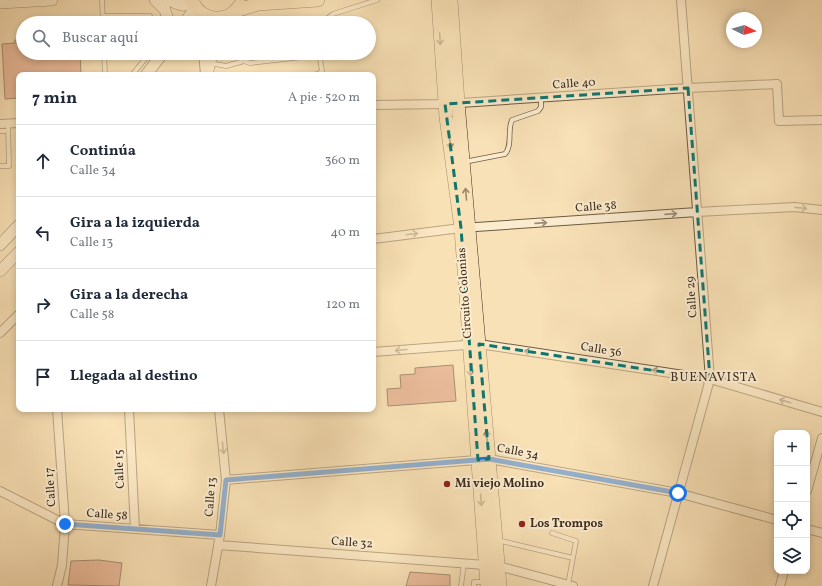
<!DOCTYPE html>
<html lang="es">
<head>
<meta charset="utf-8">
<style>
	:root { --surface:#fff; --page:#f6f6f7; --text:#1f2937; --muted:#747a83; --line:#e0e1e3 }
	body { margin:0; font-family:Vollkorn,serif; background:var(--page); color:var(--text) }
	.controls { position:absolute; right:12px; bottom:12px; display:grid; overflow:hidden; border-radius:8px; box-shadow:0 2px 6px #0003 }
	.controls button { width:36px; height:36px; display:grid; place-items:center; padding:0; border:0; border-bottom:1px solid var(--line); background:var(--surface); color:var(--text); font:20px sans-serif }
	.compass { position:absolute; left:726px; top:12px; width:36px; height:36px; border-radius:50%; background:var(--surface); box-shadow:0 2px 6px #0003; rotate:96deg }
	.stop { position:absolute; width:12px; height:12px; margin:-9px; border:3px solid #1a73e8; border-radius:50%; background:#fff }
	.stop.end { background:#1a73e8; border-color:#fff; box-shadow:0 1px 4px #0008 }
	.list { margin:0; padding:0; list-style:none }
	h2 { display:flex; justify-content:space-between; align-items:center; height:52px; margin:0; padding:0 16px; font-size:17px }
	h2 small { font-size:13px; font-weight:400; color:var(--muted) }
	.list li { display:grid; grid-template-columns:26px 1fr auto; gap:12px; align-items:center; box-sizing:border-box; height:72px; padding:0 16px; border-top:1px solid var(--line) }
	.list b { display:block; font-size:15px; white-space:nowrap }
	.list p { margin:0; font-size:13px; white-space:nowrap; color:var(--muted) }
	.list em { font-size:13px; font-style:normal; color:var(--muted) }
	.icon { flex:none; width:22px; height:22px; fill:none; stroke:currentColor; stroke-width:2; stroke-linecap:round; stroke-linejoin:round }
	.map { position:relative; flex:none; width:822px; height:586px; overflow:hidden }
	.search { position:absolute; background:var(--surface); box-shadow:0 2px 6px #0003; left:16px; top:16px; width:360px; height:44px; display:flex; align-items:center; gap:10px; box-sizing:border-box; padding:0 14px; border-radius:22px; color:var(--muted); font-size:15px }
	.panel { position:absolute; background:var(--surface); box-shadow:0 2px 6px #0003; left:16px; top:72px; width:360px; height:340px; border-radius:8px }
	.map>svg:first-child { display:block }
	.building { fill:#da8e7a; stroke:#402e1e }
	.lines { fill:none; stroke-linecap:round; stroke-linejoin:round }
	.lane-casing { stroke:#6e5b44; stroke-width:5.5 }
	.street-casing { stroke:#6e5b44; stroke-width:10 }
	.secondary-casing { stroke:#402e1e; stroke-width:12 }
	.primary-casing { stroke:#402e1e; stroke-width:14 }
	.lane { stroke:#fbecd0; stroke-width:4 }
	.street { stroke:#fbecd0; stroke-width:8 }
	.secondary { stroke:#fbecd0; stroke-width:11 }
	.primary { stroke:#f9e1b7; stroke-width:13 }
	.oneway { stroke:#9c886a }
	.oneway2 { stroke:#9e8d77 }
	.route { stroke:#1a73e8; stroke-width:5 }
	.marked { fill:none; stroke:#0f766e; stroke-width:3; stroke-dasharray:8 5; stroke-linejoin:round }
	.poi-dot { fill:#8f2418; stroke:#fbecd0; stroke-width:1.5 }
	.labels { text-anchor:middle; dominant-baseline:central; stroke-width:4; stroke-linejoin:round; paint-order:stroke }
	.street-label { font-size:12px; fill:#402e1e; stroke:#fbecd0 }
	.poi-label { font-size:12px; font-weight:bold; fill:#402e1e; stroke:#fbecd0; text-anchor:start }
	.neighbourhood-label { font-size:13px; letter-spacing:1px; fill:#402e1e; stroke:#fbecd0 }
</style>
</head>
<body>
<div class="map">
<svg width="822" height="586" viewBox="0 0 822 586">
	<rect width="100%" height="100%" fill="#f9e1b7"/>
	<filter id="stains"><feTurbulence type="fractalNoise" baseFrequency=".005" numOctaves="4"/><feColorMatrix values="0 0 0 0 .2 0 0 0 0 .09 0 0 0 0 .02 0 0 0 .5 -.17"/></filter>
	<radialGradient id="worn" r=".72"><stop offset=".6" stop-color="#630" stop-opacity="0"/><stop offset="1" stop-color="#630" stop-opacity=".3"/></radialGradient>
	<!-- building -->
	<path class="building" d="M15 40H23V53H80L81 75H19V98L5 99 2 44 15 43Z
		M453 365 456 401 388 406 387 389 401 388 400 375 415 374V368Z
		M99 560 122 563 119 586 68 585 71 561Z
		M410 572 450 575V586H406Z"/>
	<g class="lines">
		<!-- lane casing -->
		<g class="lane-casing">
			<path id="lane" d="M102 0 103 23
				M103 16H150V23
				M321 23 333 14 377 0
				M104 53 105 75
				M244 61 247 54 250 53
				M210 63 226 66 244 61 250 63 320 55
				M132 75 150 53
				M313 75 318 74 322 71 319 53
				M0 131H8
				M464 162 505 154C513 145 507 130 512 120L538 111 541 107V98
				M0 166H9L8 124
				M552 533 576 541 568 585
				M497 540 573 558
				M461 586 464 563
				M474 586V582H484"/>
		</g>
		<!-- street casing -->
		<g class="street-casing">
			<path id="street" d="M198 23 200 12
				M203 53 205 74
				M373 105 445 104 688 88 777 84 779 121 822 120
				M0 124 19 123
				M373 239 461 228 697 212 794 207 822 210
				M0 333 19 314
				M373 352 479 344 710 379 822 412
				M129 409 135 529
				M226 480 489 459 678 493 777 520
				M0 491 65 524 220 535
				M807 491 822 438
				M807 529 822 533
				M218 545 485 565
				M498 566 573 586
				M57 586 62 565 65 524 57 409
				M211 586 220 535 226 480 219 409
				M653 586 710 379 681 0
				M780 586 784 571"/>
		</g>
		<!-- secondary casing -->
		<g class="secondary-casing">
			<path id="secondary" d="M155 0 165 10 169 23
				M169 0C178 4 185 9 192 1
				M0 3 52 0
				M184 23 196 8
				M146 75 163 53
				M207 75 212 53
				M0 245 19 225
				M0 271 19 252"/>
		</g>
		<!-- primary casing -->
		<g class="primary-casing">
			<path id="primary" d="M192 0C200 21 227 25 240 5
				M438 0 446 117 461 228 487 586
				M451 0 458 103 500 586
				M235 11 258 4 318 0"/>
		</g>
		<!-- lane -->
		<use href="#lane" class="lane"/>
		<!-- street -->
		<use href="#street" class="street"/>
		<!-- secondary -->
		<use href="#secondary" class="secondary"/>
		<!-- primary -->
		<use href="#primary" class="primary"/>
	</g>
	<!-- one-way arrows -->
	<defs><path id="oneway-shaft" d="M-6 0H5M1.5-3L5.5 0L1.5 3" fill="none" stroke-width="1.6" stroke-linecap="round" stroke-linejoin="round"/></defs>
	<g class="oneway">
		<use href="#oneway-shaft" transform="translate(440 39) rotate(86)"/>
		<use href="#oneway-shaft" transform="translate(450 143) rotate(83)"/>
		<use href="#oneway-shaft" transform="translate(466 194) rotate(-95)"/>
		<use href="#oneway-shaft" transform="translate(470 370) rotate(85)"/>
		<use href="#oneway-shaft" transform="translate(487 436) rotate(-95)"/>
		<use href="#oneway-shaft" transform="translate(481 500) rotate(86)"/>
	</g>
	<g class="oneway2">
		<use href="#oneway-shaft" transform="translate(801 208) rotate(6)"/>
		<use href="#oneway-shaft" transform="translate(671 214) rotate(-4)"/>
		<use href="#oneway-shaft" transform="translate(541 223) rotate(-4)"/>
		<use href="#oneway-shaft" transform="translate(412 234) rotate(-7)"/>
		<use href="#oneway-shaft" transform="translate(401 350) rotate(175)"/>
		<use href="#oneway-shaft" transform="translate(530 352) rotate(-171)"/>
		<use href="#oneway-shaft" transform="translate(658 371) rotate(-171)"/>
		<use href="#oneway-shaft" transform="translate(785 401) rotate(-164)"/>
		<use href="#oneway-shaft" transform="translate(223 448) rotate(84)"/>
	</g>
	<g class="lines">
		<!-- route -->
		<path class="route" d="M65 524 220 535 226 480 489 459 678 493"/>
	</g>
	<!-- marked area -->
	<path d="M0 0H822V586H0ZM688 88 710 379 479 344 489 459 478 460 461 228 445 104Z" fill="#f9e1b7" fill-opacity=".55" fill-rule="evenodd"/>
	<path class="marked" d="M688 88 710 379 479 344 489 459 478 460 461 228 445 104Z"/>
	<!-- markers -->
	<g class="poi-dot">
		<circle cx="447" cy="484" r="4"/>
		<circle cx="522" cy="524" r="4"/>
	</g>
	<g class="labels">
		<!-- street labels -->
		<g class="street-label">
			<text transform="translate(574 84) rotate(-4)">Calle 40</text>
			<text transform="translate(596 207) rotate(-4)">Calle 38</text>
			<text transform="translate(465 293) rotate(-94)">Circuito Colonias</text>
			<text transform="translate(692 297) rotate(-94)">Calle 29</text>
			<text transform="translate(601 350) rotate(9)">Calle 36</text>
			<text transform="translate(518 452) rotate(10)">Calle 34</text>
			<text transform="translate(120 469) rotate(-93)">Calle 15</text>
			<text transform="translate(51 487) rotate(-94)">Calle 17</text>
			<text transform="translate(211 497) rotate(-86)">Calle 13</text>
			<text transform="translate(107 515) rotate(4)">Calle 58</text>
			<text transform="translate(352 543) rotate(4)">Calle 32</text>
		</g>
		<!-- poi labels -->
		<g class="poi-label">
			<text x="455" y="484">Mi viejo Molino</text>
			<text x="530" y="524">Los Trompos</text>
		</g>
		<!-- neighbourhood labels -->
		<g class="neighbourhood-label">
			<text x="714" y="378">BUENAVISTA</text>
		</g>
	</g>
	<rect width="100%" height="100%" filter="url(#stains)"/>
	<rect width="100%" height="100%" fill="url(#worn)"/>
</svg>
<div class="controls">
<button>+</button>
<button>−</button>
<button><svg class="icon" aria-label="locate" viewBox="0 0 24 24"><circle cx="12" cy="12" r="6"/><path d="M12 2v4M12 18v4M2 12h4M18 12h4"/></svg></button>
<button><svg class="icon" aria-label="layers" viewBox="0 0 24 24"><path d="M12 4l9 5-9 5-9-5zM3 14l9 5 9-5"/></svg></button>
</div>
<svg class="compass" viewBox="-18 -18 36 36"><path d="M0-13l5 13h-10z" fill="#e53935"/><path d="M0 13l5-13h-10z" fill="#747a83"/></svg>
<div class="stop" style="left:678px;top:493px"></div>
<div class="stop end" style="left:65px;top:524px"></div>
<div class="search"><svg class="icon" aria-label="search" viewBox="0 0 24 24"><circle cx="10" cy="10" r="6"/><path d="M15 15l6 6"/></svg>Buscar aquí</div>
<section class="panel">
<h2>7 min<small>A pie · 520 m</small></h2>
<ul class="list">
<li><svg class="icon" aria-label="ahead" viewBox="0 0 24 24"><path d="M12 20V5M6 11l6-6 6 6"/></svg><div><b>Continúa</b><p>Calle 34</p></div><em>360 m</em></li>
<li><svg class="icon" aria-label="left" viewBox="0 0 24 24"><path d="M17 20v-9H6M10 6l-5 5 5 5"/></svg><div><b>Gira a la izquierda</b><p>Calle 13</p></div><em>40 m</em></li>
<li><svg class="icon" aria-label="right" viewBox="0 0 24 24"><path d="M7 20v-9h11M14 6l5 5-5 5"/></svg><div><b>Gira a la derecha</b><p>Calle 58</p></div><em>120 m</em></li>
<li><svg class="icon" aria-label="arrive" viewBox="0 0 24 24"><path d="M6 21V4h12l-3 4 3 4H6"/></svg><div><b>Llegada al destino</b></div></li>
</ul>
</section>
</div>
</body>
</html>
